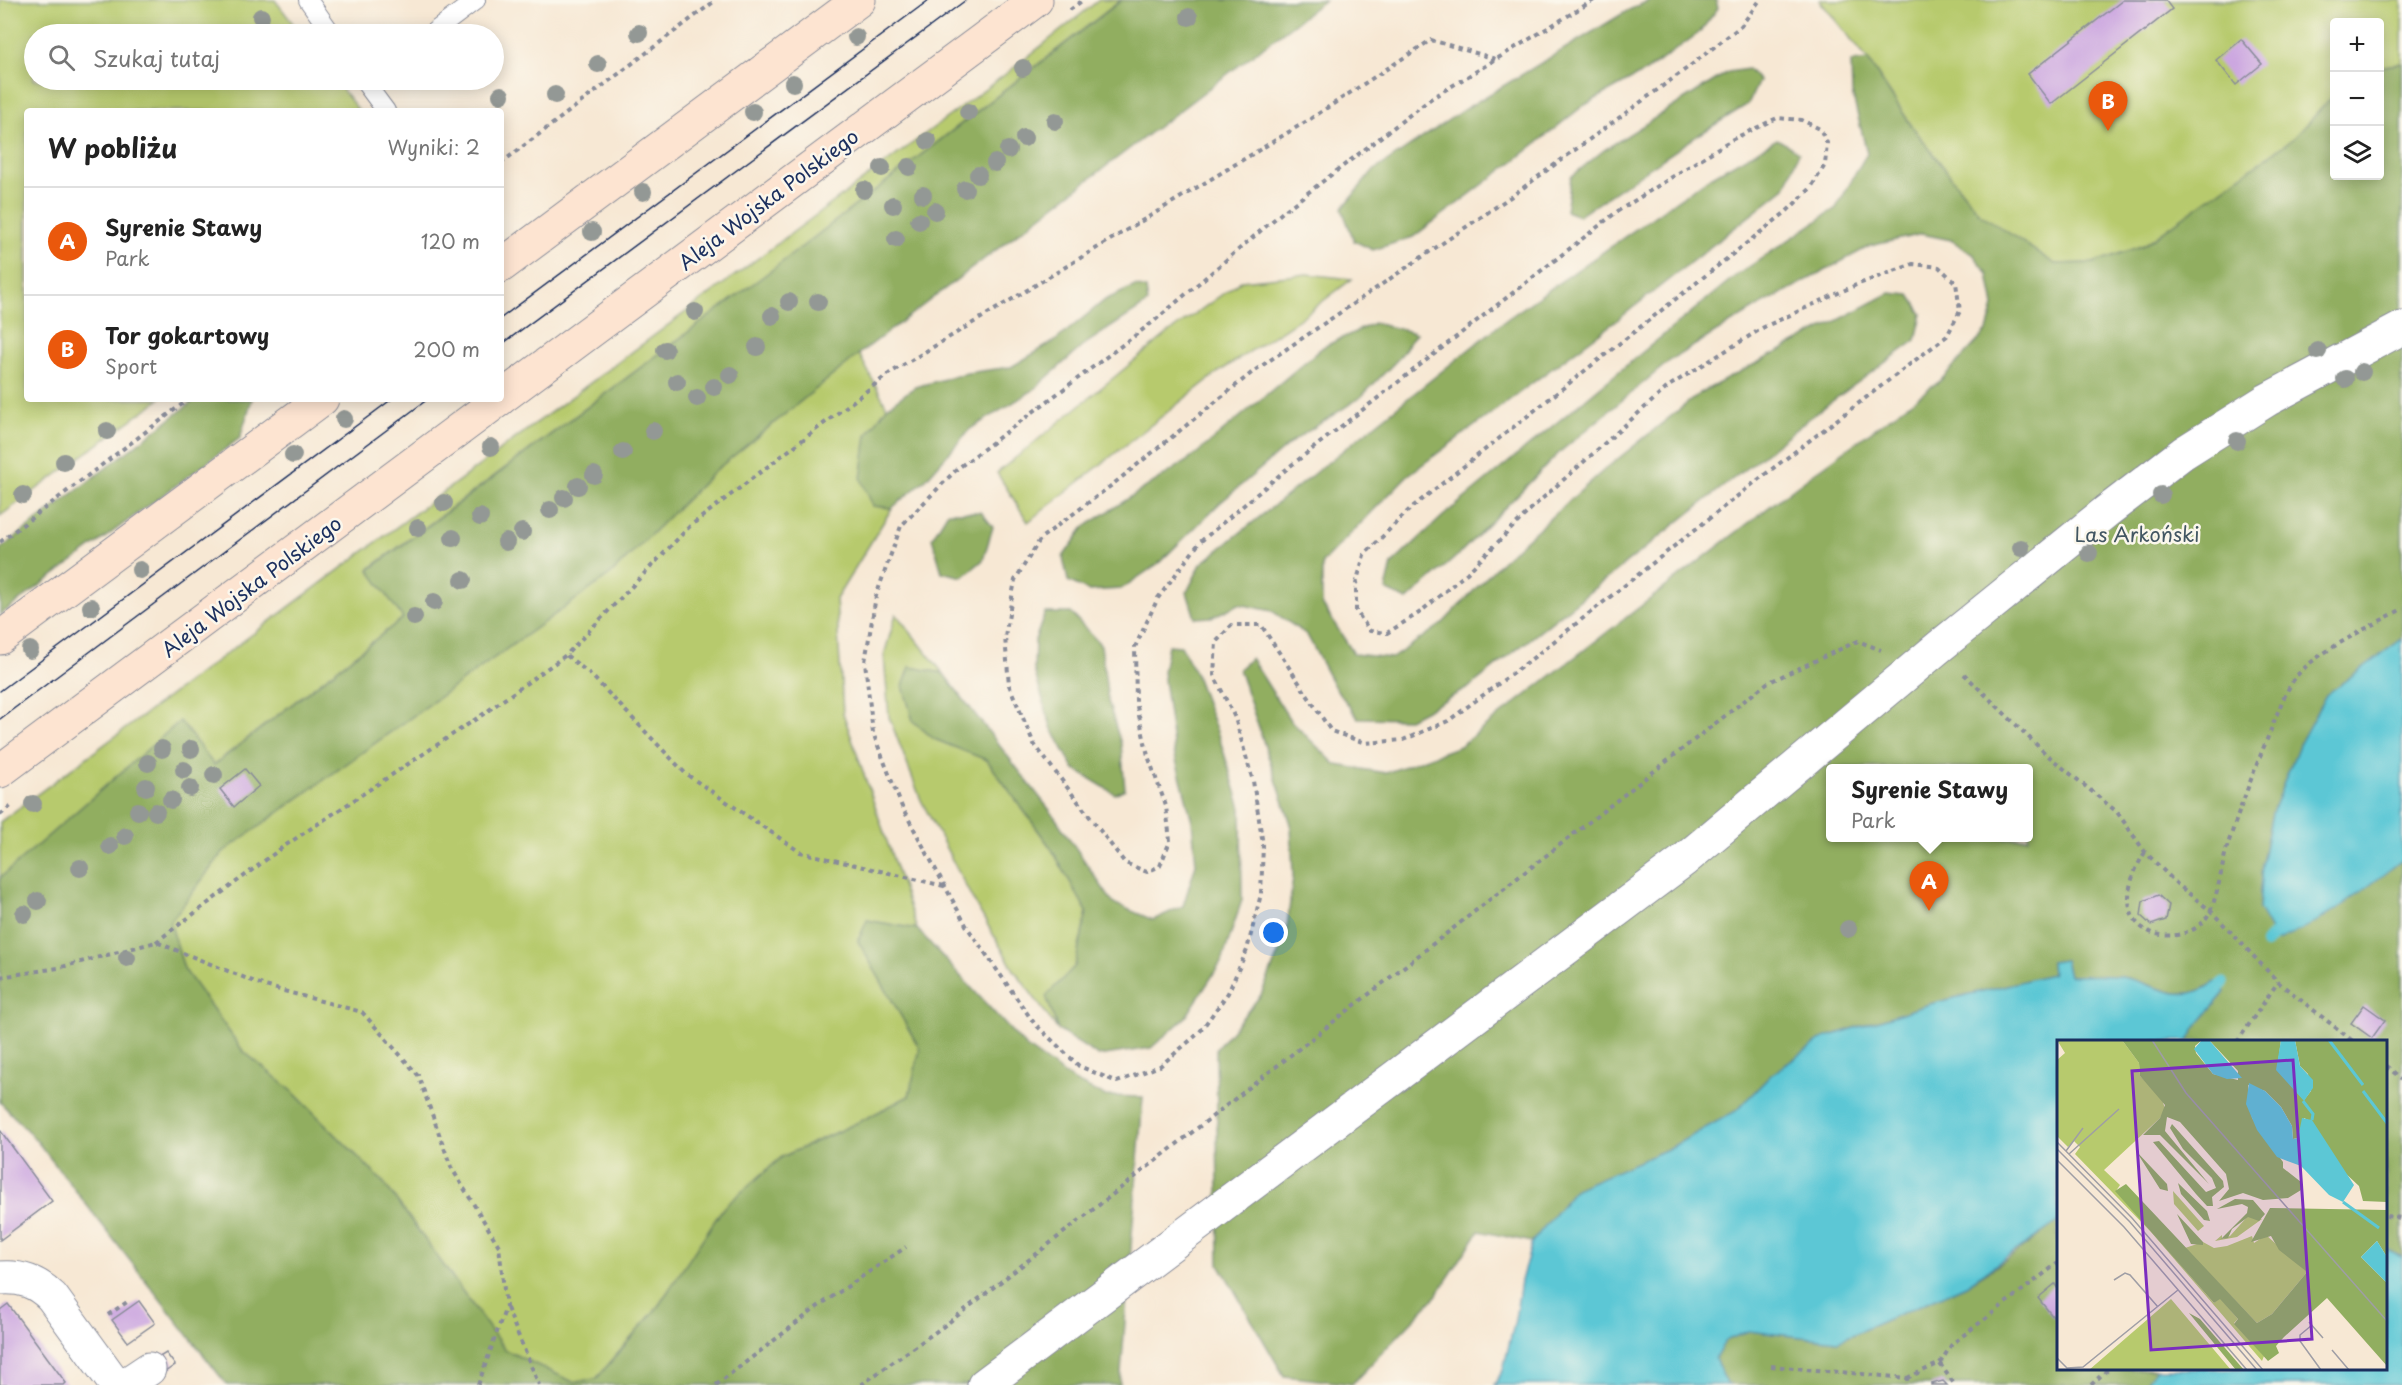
<!DOCTYPE html>
<html lang="pl">
<head>
<meta charset="utf-8">
<style>
	:root { --surface:#fff; --page:#f2f2f2; --text:#222; --muted:#767676; --line:#e0e0e0; --accent:#ea580c }
	body { margin:0; font-family:"Playpen Sans",sans-serif; background:var(--page); color:var(--text) }
	.controls { position:absolute; right:18px; top:18px; display:grid; overflow:hidden; border-radius:6px; box-shadow:0 3px 15px #0003 }
	.controls button { width:54px; height:54px; display:grid; place-items:center; padding:0; border:0; border-bottom:2px solid var(--line); background:var(--surface); color:var(--text); font:30px sans-serif }
	.you { position:absolute; left:1274px; top:933px; width:21px; height:21px; margin:-15px; border:4px solid #fff; border-radius:50%; background:#1a73e8; box-shadow:0 0 0 9px #1a73e833 }
	.badge { display:grid; place-items:center; width:39px; height:39px; border-radius:50%; background:var(--accent); color:#fff; font-size:20px; font-weight:700 }
	.pin { position:absolute; translate:-50% -50px; filter:drop-shadow(0 2px 3px #0008) }
	.pin::after { content:''; position:absolute; top:32px; width:21px; height:18px; background:inherit; clip-path:polygon(0 0,100% 0,50% 100%) }
	.popup { position:absolute; left:1826px; top:764px; width:207px; height:78px; box-sizing:border-box; display:grid; place-content:center; border-radius:6px; background:var(--surface); filter:drop-shadow(0 2px 4px #0005); font-size:20px; white-space:nowrap; color:var(--muted) }
	.popup b { font-size:22px; color:var(--text) }
	.popup::after { content:''; position:absolute; left:50%; top:100%; margin-left:-12px; border:12px solid transparent; border-top-color:var(--surface) }
	.list { margin:0; padding:0; list-style:none }
	h2 { display:flex; justify-content:space-between; align-items:center; height:78px; margin:0; padding:0 24px; font-size:26px }
	h2 small { font-size:20px; font-weight:400; color:var(--muted) }
	.list li { display:grid; grid-template-columns:39px 1fr auto; gap:18px; align-items:center; box-sizing:border-box; height:108px; padding:0 24px; border-top:2px solid var(--line) }
	.list b { display:block; font-size:22px; white-space:nowrap }
	.list p { margin:0; font-size:20px; white-space:nowrap; color:var(--muted) }
	.list em { font-size:20px; font-style:normal; color:var(--muted) }
	.icon { flex:none; width:33px; height:33px; fill:none; stroke:currentColor; stroke-width:2; stroke-linecap:round; stroke-linejoin:round }
	.map { position:relative; flex:none; width:2402px; height:1385px; overflow:hidden }
	.search { position:absolute; background:var(--surface); box-shadow:0 3px 15px #0003; left:24px; top:24px; width:480px; height:66px; display:flex; align-items:center; gap:15px; box-sizing:border-box; padding:0 21px; border-radius:33px; color:var(--muted); font-size:22px }
	.panel { position:absolute; background:var(--surface); box-shadow:0 3px 15px #0003; left:24px; top:108px; width:480px; height:294px; border-radius:6px }
	.map>svg:first-child { display:block }
	.green { fill:#b7ca6d; stroke:#697c66; stroke-width:1.5 }
	.forest { fill:#91ae60; stroke:#566e5f; stroke-width:1.5; fill-rule:evenodd }
	.water { fill:#5cc7d5; stroke:#3c7b9a; stroke-width:1.5 }
	.lines { fill:none; stroke-linecap:round; stroke-linejoin:round }
	.stream { stroke:#5cc7d5; stroke-width:12 }
	.building { fill:#cca7e0 }
	.lane-casing { stroke:#898c99; stroke-width:20 }
	.street-casing { stroke:#898c99; stroke-width:35 }
	.secondary-casing { stroke:#898c99; stroke-width:35 }
	.path { stroke:#898c99; stroke-width:4; stroke-dasharray:4.5 4.5; stroke-linecap:butt }
	.lane { stroke:#fff; stroke-width:18 }
	.street { stroke:#fff; stroke-width:33 }
	.secondary { stroke:#fde4d1; stroke-width:33 }
	.tram { stroke:#1b2f5e; stroke-width:1.5 }
	.tree { fill:#939895 }
	.labels { text-anchor:middle; dominant-baseline:central; stroke-width:5; stroke-linejoin:round; paint-order:stroke }
	.street-label { font-size:20px; fill:#1b2f5e; stroke:#fbf7ec }
	.park-label { font-size:20px; fill:#425662; stroke:#fbf7ec }
	.inset-river { fill:none; stroke:#5cc7d5; stroke-width:3 }
	.inset-road { fill:none; stroke:#9f9ea5; stroke-width:1.5 }
	.view { fill:#7b2cbf; fill-opacity:0.15; stroke:#7b2cbf; stroke-width:3 }
	.inset-edge { fill:none; stroke:#1b2f5e; stroke-width:3 }
</style>
</head>
<body>
<div class="map">
<svg width="2402" height="1385" viewBox="0 0 2402 1385">
	<rect width="100%" height="100%" fill="#fbf7ec"/>
	<filter id="ink" filterUnits="userSpaceOnUse"><feTurbulence type="fractalNoise" baseFrequency=".0167" numOctaves="2"/><feDisplacementMap in="SourceGraphic" scale="12" xChannelSelector="R" yChannelSelector="G"/><feConvolveMatrix kernelMatrix="1 2 1 2 8 2 1 2 1" color-interpolation-filters="sRGB"/></filter>
	<filter id="wash" filterUnits="userSpaceOnUse"><feTurbulence type="fractalNoise" baseFrequency=".008" numOctaves="4" result="noise"/><feDisplacementMap in="SourceGraphic" scale="24" xChannelSelector="R" yChannelSelector="G"/><feGaussianBlur stdDeviation="1.35" result="paint"/><feColorMatrix in="noise" values="0 0 0 0 0 0 0 0 0 0 0 0 0 0 0 0 0 1.4 0 .05"/><feComposite in="paint" operator="in"/></filter>
	<g filter="url(#wash)">
		<rect width="100%" height="100%" fill="#f7e8d4"/>
		<!-- green -->
		<path class="green" d="M0 0H275L301 34H34V80H335L359 111H27V399H160L0 516Z
			M1099 0H1121L777 266 369 569 403 618 213 765 180 721 0 878V822L1011 70Z
			M1819 0H2402V63L2380 67V22H2334V95L2295 137 2144 245 2093 263 2055 264 1979 213 1911 125 1868 60Z
			M1307 274 1352 279 1298 320 1217 373 1028 522 997 473 1167 334 1241 281Z
			M859 354 887 407 867 435 873 506 892 508 836 599 843 713 917 929 868 920 858 941 920 1049 909 1096 863 1120 782 1157 724 1208 657 1308 596 1379 573 1382 505 1350 384 1183 291 1090 243 1051 184 969 170 922 223 852 610 575 716 470Z
			M896 614 943 673 910 667 934 739 987 760 1051 848 1087 912 1075 966 1047 996 1058 1030 1014 970 973 900 921 800 889 717 884 655Z"/>
		<!-- forest -->
		<path class="forest" d="M1122 0H1325L859 354 716 470 610 575 223 852 170 922 184 969 243 1051 291 1090 384 1183 505 1350 573 1382 596 1379 657 1308 723 1208 782 1157 863 1120 909 1096 920 1049 858 941 867 920 917 929 1026 1047 1074 1081 1105 1096 1143 1097 1120 1385H227L36 1140 0 1102V878L180 721 214 765 403 618 369 570 777 266Z
			M1650 0H1716L1718 8 1700 32 1646 71 1583 106 1518 158 1413 237 1373 250 1354 241 1342 209 1372 172 1465 109 1627 11Z
			M1868 60 1911 125 1979 213 2055 264 2093 263 2144 245 2295 137 2334 95V176H2380V67L2402 63V639L2326 695 2299 745 2272 813 2262 864 2259 909 2376 880 2402 860V1257L2386 1250V1042L2188 1041 2196 1027 2225 992 2215 982C2177 1008 2159 983 2121 977 2104 975 2086 976 2069 976L2065 960 2051 962 2052 974 1930 1004 1824 1038 1771 1075 1736 1111 1668 1149 1575 1189 1532 1242 1479 1231 1436 1296 1352 1384 1284 1376 1219 1264 1216 1049 1261 995 1286 935 1293 877 1291 824 1239 669 1251 658 1290 720 1336 765 1386 773 1460 746 1795 487 1940 381 1987 331 1994 306 1988 274 1973 254 1951 240 1922 234 1870 246 1757 307 1672 359 1561 451 1457 556 1407 600 1386 590 1392 564 1443 516 1734 277 1836 208 1867 153 1852 93 1851 62ZM1830 768H2028V838H1830Z
			M1748 69 1759 81 1748 104 1697 136 1579 216 1566 211 1571 177 1604 150 1728 72Z
			M1777 139 1799 152 1785 188 1620 318 1407 476 1322 563V604L1354 654 1392 658 1442 624 1502 561 1604 470 1700 393 1890 293 1910 295 1922 314 1916 340 1820 410 1468 688 1409 719 1358 718 1334 686 1307 635 1272 611 1239 604 1212 617 1195 618 1187 592 1201 564 1507 319 1709 178Z
			M1135 286 1146 289 1148 303 1085 344 1032 391 970 429 926 479 892 508 873 506 861 479 867 435 887 407 915 387 967 373 1011 367 1055 341 1105 300Z
			M1374 323 1416 333 1399 358 1361 397 1293 441 1220 503 1159 563 1121 589 1089 591 1068 581 1063 557 1084 527 1190 459 1323 347Z
			M196 399H252L240 438 0 615V549Z
			M948 512H981L993 527 983 560 963 577 942 572 932 538Z
			M1045 613H1071L1101 645 1108 701 1121 744 1125 789 1115 794 1074 769 1051 727 1034 670 1035 640Z
			M1168 645 1181 646 1194 670 1220 740 1241 808 1242 900 1222 961 1186 1017 1151 1048 1098 1056 1058 1030 1046 996 1075 966 1087 912 1051 848 987 760 934 739 913 721 903 686 910 667 943 673 1052 813 1113 903 1153 920 1183 906 1196 864 1192 821 1174 752 1163 672Z
			M2058 1221V1368L2156 1369 2144 1385H1730L1727 1384 1715 1359 1725 1341 1748 1331 1838 1341 1966 1285 2008 1259Z"/>
		<!-- water -->
		<path class="water" d="M2402 639V860C2363 891 2324 922 2277 941L2259 909 2262 864 2272 813 2299 745 2326 695Z
			M2065 960 2069 976C2086 976 2104 974 2121 977 2156 983 2181 1008 2215 982L2225 992 2196 1027 2188 1041 2058 1042V1221L2052 1226 1966 1285 1838 1341 1748 1331 1725 1341 1715 1359 1727 1384 1730 1385H1494L1503 1370 1515 1320 1521 1281 1532 1242 1575 1189 1668 1149 1736 1111 1771 1075 1824 1038 1930 1004 2052 974 2051 962Z
			M2386 1250 2402 1257V1385H2144L2156 1369 2386 1368Z"/>
		<g class="lines">
			<!-- stream -->
			<path class="stream" d="M2266 943 2272 936
				M2219 987 2223 983"/>
		</g>
		<g id="blocks">
			<!-- building -->
			<path class="building" d="M2123 0H2165L2172 9 2051 104 2028 74Z
				M2241 39 2262 64 2236 85 2216 60Z
				M245 769 259 786 234 807 220 789Z
				M2158 895 2169 905 2166 920 2151 925 2141 916 2143 901Z
				M2364 1005 2385 1020 2372 1038 2351 1023Z
				M0 1130 52 1201 0 1240Z
				M2055 1284 2058 1289V1312L2053 1317 2038 1298Z
				M139 1301 155 1323 128 1342 112 1320Z
				M8 1304 66 1383 64 1385H0V1310Z
				M166 1353 175 1365 162 1374 153 1361Z
				M1943 1381 1947 1385H1931V1384Z"/>
		</g>
	</g>
	<g filter="url(#ink)">
		<use href="#blocks" fill-opacity="0" stroke="#898c99" stroke-width="1.5"/>
		<g class="lines">
			<!-- lane casing -->
			<g class="lane-casing">
				<path id="lane" d="M308 0 332 34
					M431 34 476 0
					M363 80 386 111"/>
			</g>
			<!-- street casing -->
			<g class="street-casing">
				<path id="street" d="M0 1278C21 1276 37 1282 52 1297L116 1385
					M125 1385 149 1369
					M984 1385 1683 861 1939 647 2107 511 2183 453 2267 400 2402 328"/>
			</g>
			<!-- secondary casing -->
			<g class="secondary-casing">
				<path id="secondary" d="M501 266 859 0
					M501 398 1036 0
					M0 638 322 399
					M0 771 500 399"/>
			</g>
			<!-- path -->
			<path class="path" d="M1594 0 1432 98 1284 211 1153 322 957 469 901 526 876 596 865 662 873 733 902 807 967 927 1034 1023 1079 1066 1117 1082 1160 1066 1199 1033 1228 993 1247 950 1261 894 1263 845 1253 781 1235 718 1214 675 1216 642 1232 625H1261L1331 731 1365 743 1403 740 1448 721 1524 665 1759 479 1947 336 1960 311 1956 283 1939 267 1913 264 1856 285 1764 327 1669 386 1534 506 1467 573 1419 613 1387 633 1370 631 1356 611V584L1364 555 1411 508 1786 212 1810 189 1825 165 1827 143 1820 129 1802 120 1777 118 1731 140 1618 211 1289 467 1200 542 1158 598 1135 647 1136 702 1148 756 1166 806 1170 841 1160 866 1147 872 1125 863 1034 744 1009 685 1005 637 1015 580 1041 538 1112 485 1254 371 1509 198 1686 69 1741 26 1760 0
				M1070 10 1083 0
				M501 163 716 0
				M0 542 189 399
				M1964 674 2046 754 2117 812 2145 852 2177 884 2211 911 2278 982 2354 1042
				M0 815 11 806
				M2145 852C2135 869 2126 887 2130 908 2136 941 2185 943 2204 921 2217 906 2221 868 2227 847 2240 808 2254 770 2270 732 2277 714 2284 694 2295 678 2312 654 2375 624 2402 609
				M944 886 800 852 686 774 590 674 566 655 690 526 890 373 1307 121 1431 40 1496 59
				M156 942 283 847 482 715 566 655
				M0 977 58 968 156 942 265 986 362 1012 418 1075 451 1167 499 1246 506 1307 478 1385
				M2237 1042 2278 982
				M2386 1066 2402 1079
				M2386 1216 2402 1218
				M507 1308 539 1385
				M108 1315 127 1302
				M1940 1364 1955 1385
				M1771 1366 1907 1378 1908 1385
				M1907 1378 1940 1363 1952 1344 2058 1263
				M716 1385 820 1305 906 1247
				M861 1385 948 1323 1767 683 1858 641 1881 650
				M2091 1385 2109 1368"/>
			<!-- lane -->
			<use href="#lane" class="lane"/>
			<!-- street -->
			<use href="#street" class="street"/>
			<!-- secondary -->
			<use href="#secondary" class="secondary"/>
			<!-- tram -->
			<path class="tram" d="M501 318 929 0
				M501 345 966 0
				M0 691 392 399
				M0 719 428 399"/>
		</g>
		<!-- trees -->
		<g class="tree">
			<circle cx="261" cy="17" r="9"/>
			<circle cx="1189" cy="17" r="9"/>
			<circle cx="639" cy="33" r="9"/>
			<circle cx="856" cy="37" r="9"/>
			<circle cx="598" cy="64" r="9"/>
			<circle cx="1023" cy="68" r="9"/>
			<circle cx="793" cy="83" r="9"/>
			<circle cx="501" cy="95" r="9"/>
			<circle cx="555" cy="95" r="9"/>
			<circle cx="753" cy="112" r="9"/>
			<circle cx="968" cy="112" r="9"/>
			<circle cx="1055" cy="121" r="9"/>
			<circle cx="1024" cy="138" r="9"/>
			<circle cx="928" cy="141" r="9"/>
			<circle cx="1008" cy="150" r="9"/>
			<circle cx="995" cy="163" r="9"/>
			<circle cx="909" cy="167" r="9"/>
			<circle cx="882" cy="168" r="9"/>
			<circle cx="978" cy="175" r="9"/>
			<circle cx="965" cy="189" r="9"/>
			<circle cx="864" cy="190" r="9"/>
			<circle cx="643" cy="192" r="9"/>
			<circle cx="923" cy="195" r="9"/>
			<circle cx="893" cy="205" r="9"/>
			<circle cx="935" cy="211" r="9"/>
			<circle cx="919" cy="221" r="9"/>
			<circle cx="592" cy="232" r="9"/>
			<circle cx="896" cy="239" r="9"/>
			<circle cx="789" cy="302" r="9"/>
			<circle cx="818" cy="302" r="9"/>
			<circle cx="695" cy="312" r="9"/>
			<circle cx="772" cy="316" r="9"/>
			<circle cx="757" cy="347" r="9"/>
			<circle cx="665" cy="350" r="9"/>
			<circle cx="2318" cy="351" r="9"/>
			<circle cx="2362" cy="372" r="9"/>
			<circle cx="730" cy="375" r="9"/>
			<circle cx="2345" cy="379" r="9"/>
			<circle cx="677" cy="382" r="9"/>
			<circle cx="714" cy="387" r="9"/>
			<circle cx="697" cy="398" r="9"/>
			<circle cx="344" cy="419" r="9"/>
			<circle cx="107" cy="431" r="9"/>
			<circle cx="653" cy="431" r="9"/>
			<circle cx="2237" cy="441" r="9"/>
			<circle cx="491" cy="447" r="9"/>
			<circle cx="623" cy="452" r="9"/>
			<circle cx="293" cy="455" r="9"/>
			<circle cx="64" cy="462" r="9"/>
			<circle cx="594" cy="475" r="9"/>
			<circle cx="578" cy="486" r="9"/>
			<circle cx="23" cy="495" r="9"/>
			<circle cx="2161" cy="495" r="9"/>
			<circle cx="564" cy="498" r="9"/>
			<circle cx="444" cy="503" r="9"/>
			<circle cx="550" cy="510" r="9"/>
			<circle cx="480" cy="517" r="9"/>
			<circle cx="418" cy="528" r="9"/>
			<circle cx="522" cy="532" r="9"/>
			<circle cx="453" cy="538" r="9"/>
			<circle cx="506" cy="542" r="9"/>
			<circle cx="2021" cy="548" r="9"/>
			<circle cx="2089" cy="553" r="9"/>
			<circle cx="140" cy="570" r="9"/>
			<circle cx="463" cy="580" r="9"/>
			<circle cx="434" cy="602" r="9"/>
			<circle cx="91" cy="607" r="9"/>
			<circle cx="414" cy="617" r="9"/>
			<circle cx="30" cy="650" r="9"/>
			<circle cx="162" cy="749" r="9"/>
			<circle cx="191" cy="749" r="9"/>
			<circle cx="148" cy="763" r="9"/>
			<circle cx="184" cy="770" r="9"/>
			<circle cx="214" cy="775" r="9"/>
			<circle cx="146" cy="787" r="9"/>
			<circle cx="190" cy="788" r="9"/>
			<circle cx="171" cy="800" r="9"/>
			<circle cx="33" cy="804" r="9"/>
			<circle cx="138" cy="811" r="9"/>
			<circle cx="156" cy="812" r="9"/>
			<circle cx="125" cy="836" r="9"/>
			<circle cx="110" cy="846" r="9"/>
			<circle cx="80" cy="868" r="9"/>
			<circle cx="38" cy="901" r="9"/>
			<circle cx="24" cy="914" r="9"/>
			<circle cx="1848" cy="929" r="9"/>
			<circle cx="127" cy="958" r="9"/>
		</g>
	</g>
	<g class="labels">
		<!-- street labels -->
		<g class="street-label">
			<text transform="translate(768 199) rotate(-37)">Aleja Wojska Polskiego</text>
			<text transform="translate(251 586) rotate(-37)">Aleja Wojska Polskiego</text>
		</g>
		<!-- park labels -->
		<g class="park-label">
			<text x="2137" y="534">Las Arkoński</text>
		</g>
	</g>
	<!-- overview -->
	<g transform="translate(2057 1040)">
		<rect width="330" height="330" fill="#f7e8d4"/>
		<path d="M0 0H65L82 23 83 36 105 59 108 69 103 78 47 130 63 145 59 151 157 263 163 258 181 279 177 283 207 316 205 321 94 192 18 114 23 107 17 101 11 107 0 96V20L8 13ZM116 151 147 186 141 191 117 164ZM191 176 205 179 180 197 158 201 165 195V199L173 196ZM209 195 250 232 215 274 200 283 128 208 146 202 157 208 170 206 195 196 197 203ZM114 259 174 330H32Z" fill="#b7ca6d"/>
		<path d="M65 0H145L138 6 139 13 156 34 181 40V31L152 0H224L220 30 247 60 254 51 251 34 243 26 238 0H330V162L306 161 302 146 286 131 255 82 247 78 241 98 236 99 235 86 224 67 208 51 191 45 195 78 226 122V128L244 142V150L231 158 206 160 186 153 162 161 172 149 169 134 123 82 110 77 108 91 152 144 103 95H86L103 78 108 65 83 36 82 23ZM115 84 166 141 167 147 155 157 156 166H150L139 154 96 102 102 101 149 152 159 148 155 138 126 109 113 88ZM79 111 110 144 111 151 103 149ZM121 143 150 171 153 181 147 180 124 154ZM69 144 200 283 215 274 250 232 222 210 214 196 194 202 213 168 330 170V217L320 201 304 217 330 243V326L270 258 227 297 219 306 222 313 211 321 177 284 181 279 163 259 157 263 58 151ZM178 159 196 160 208 174 202 181 191 177 175 189 171 198 164 199 190 173 191 167 185 164 160 169ZM120 174 146 202V205L134 204ZM132 273 143 279 187 330H179Z" fill="#91ae60"/>
		<path d="M145 0H152L185 38 170 39 156 34 137 9ZM224 0H238L243 26 256 40V48L247 61 219 30ZM192 43 208 51 224 67 235 86 236 99 241 98 245 78 255 80 297 145 286 162 272 155 244 126 220 117 200 90 189 64ZM320 201 330 217V243L304 217Z" fill="#5cc7d5"/>
		<path class="inset-river" d="M272 0 306 45M306 51 330 83M246 61 256 74 255 80M286 162 322 188"/>
		<path class="inset-road" d="M95 0 129 53 330 281M0 102 75 178 206 330M0 109 73 182 200 330M9 111 26 88M12 114 62 69M0 120 67 187 190 330M57 240 68 233 73 235 101 267M252 282 266 298M255 285 243 295V301L264 330M275 310 292 330M0 318 10 328 26 327 121 250"/>
		<path class="view" d="M236 20 255 299 94 310 75 31Z"/>
		<rect width="330" height="330" class="inset-edge"/>
	</g>
</svg>
<div class="controls">
<button>+</button>
<button>−</button>
<button><svg class="icon" aria-label="layers" viewBox="0 0 24 24"><path d="M12 4l9 5-9 5-9-5zM3 14l9 5 9-5"/></svg></button>
</div>
<div class="you"></div>
<div class="pin badge" style="left:1929px;top:911px">A</div>
<div class="popup"><b>Syrenie Stawy</b>Park</div>
<div class="pin badge" style="left:2108px;top:131px">B</div>
<div class="search"><svg class="icon" aria-label="search" viewBox="0 0 24 24"><circle cx="10" cy="10" r="6"/><path d="M15 15l6 6"/></svg>Szukaj tutaj</div>
<section class="panel">
<h2>W pobliżu<small>Wyniki: 2</small></h2>
<ul class="list">
<li><span class="badge">A</span><div><b>Syrenie Stawy</b><p>Park</p></div><em>120 m</em></li>
<li><span class="badge">B</span><div><b>Tor gokartowy</b><p>Sport</p></div><em>200 m</em></li>
</ul>
</section>
</div>
</body>
</html>
